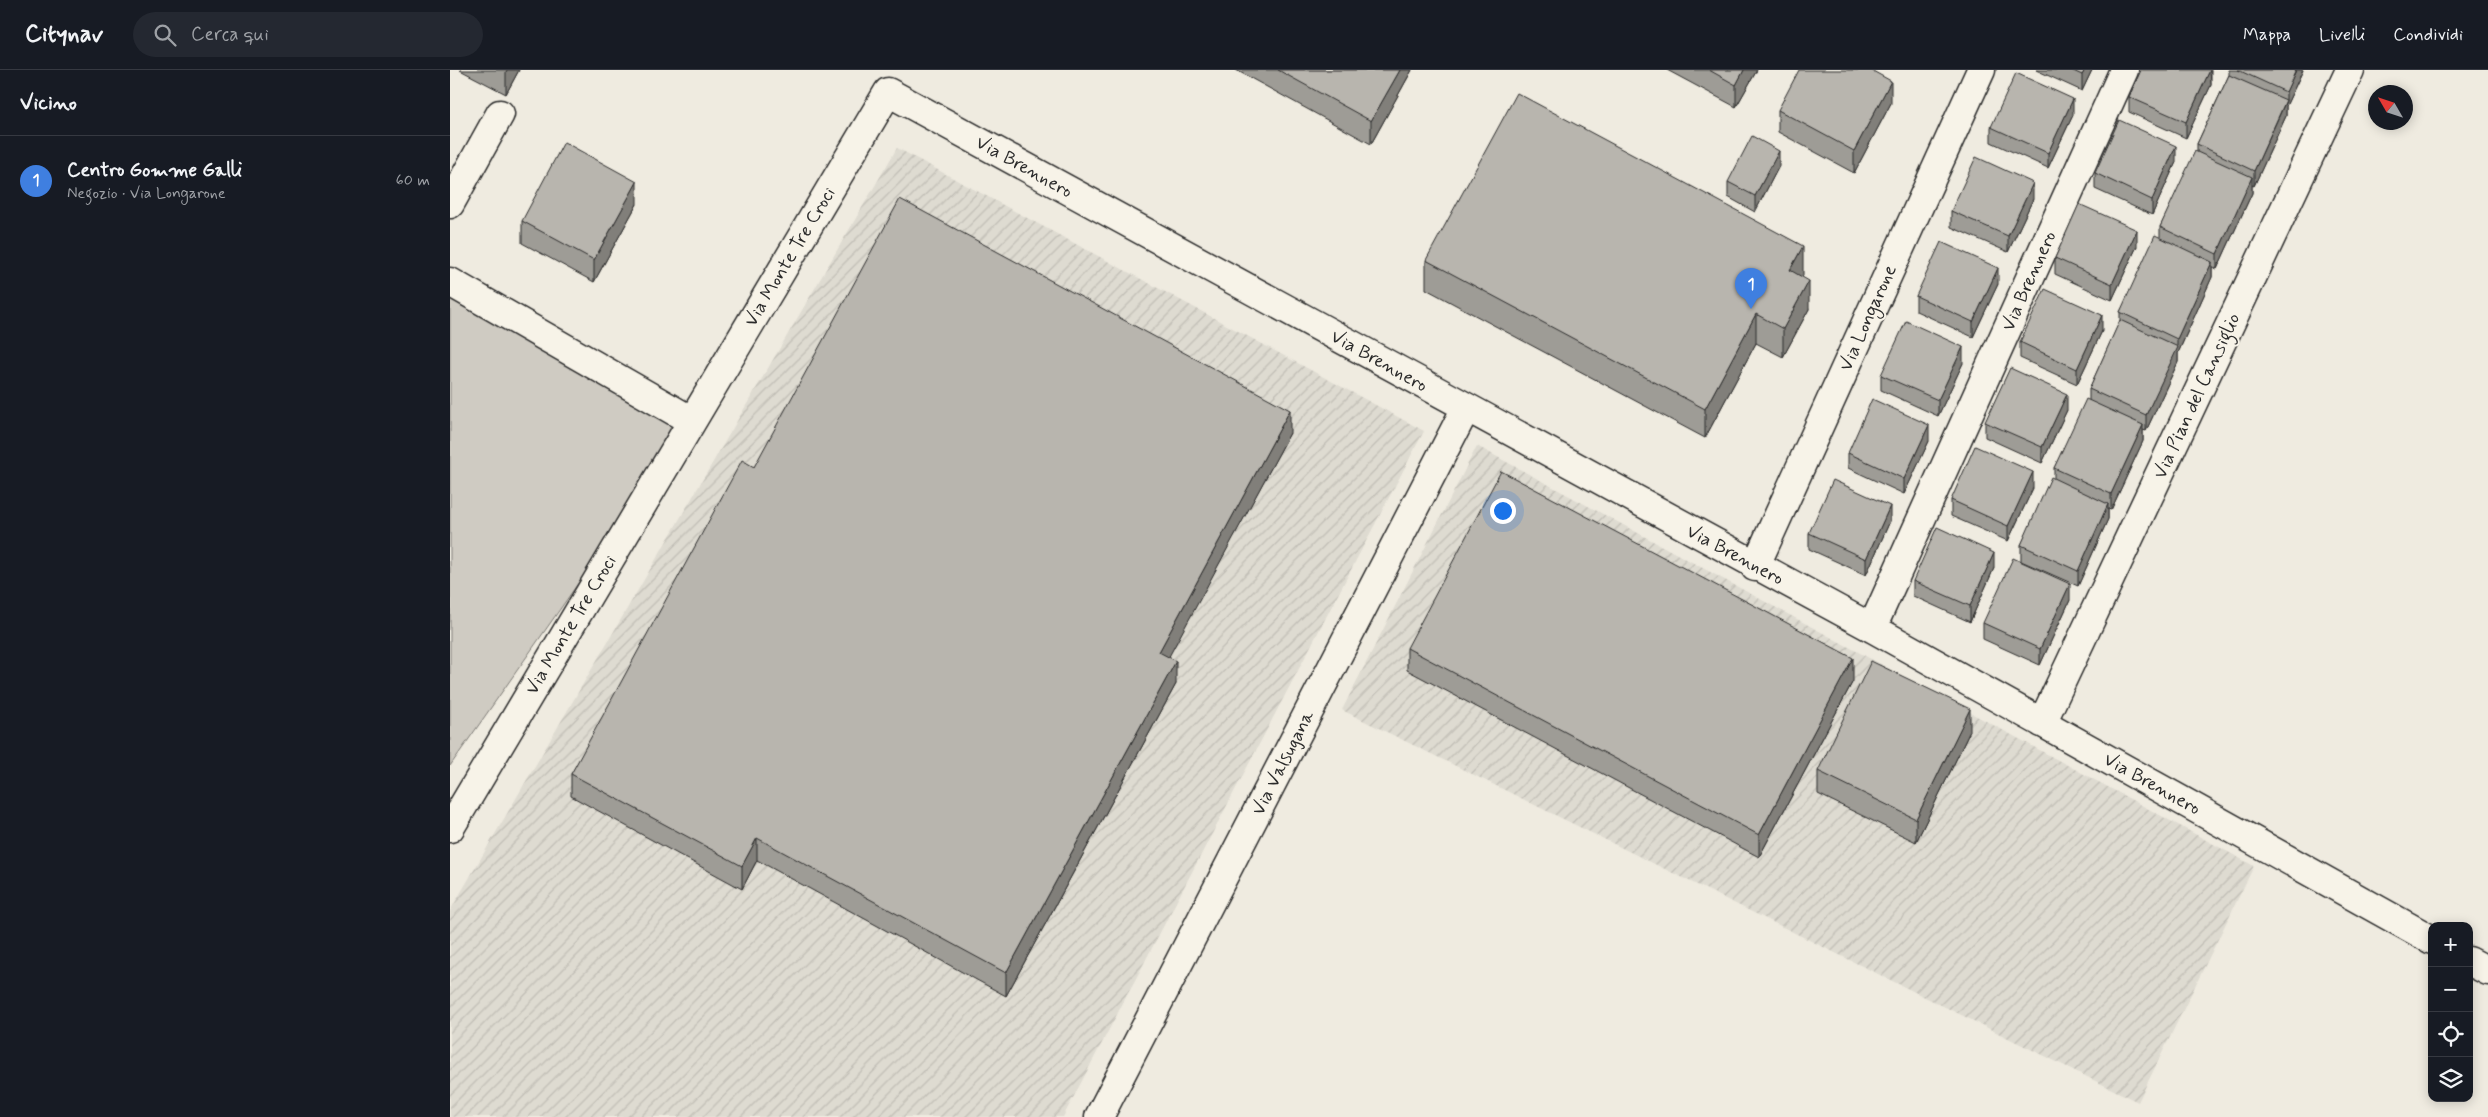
<!DOCTYPE html>
<html lang="it">
<head>
<meta charset="utf-8">
<style>
	:root { --surface:#171b24; --page:#242831; --text:#f1f3f6; --muted:#9ea1a6; --line:#363941; --accent:#d1495b }
	body { margin:0; font-family:Mynerve,sans-serif; background:var(--page); color:var(--text) }
	.controls { position:absolute; right:15px; bottom:15px; display:grid; overflow:hidden; border-radius:10px; box-shadow:0 2px 12px #0003 }
	.controls button { width:45px; height:45px; display:grid; place-items:center; padding:0; border:0; border-bottom:1px solid var(--line); background:var(--surface); color:var(--text); font:25px sans-serif }
	.compass { position:absolute; left:1918px; top:15px; width:45px; height:45px; border-radius:50%; background:var(--surface); box-shadow:0 2px 12px #0003; rotate:309deg }
	.you { position:absolute; left:1052px; top:440px; width:18px; height:18px; margin:-12px; border:4px solid #fff; border-radius:50%; background:#1a73e8; box-shadow:0 0 0 8px #1a73e833 }
	.badge { display:grid; place-items:center; width:32px; height:32px; border-radius:50%; background:var(--accent); color:#fff; font-size:16px; font-weight:700 }
	.pin { position:absolute; translate:-50% -41px; filter:drop-shadow(0 1px 2px #0008) }
	.pin::after { content:''; position:absolute; top:26px; width:18px; height:15px; background:inherit; clip-path:polygon(0 0,100% 0,50% 100%) }
	.list { margin:0; padding:0; list-style:none }
	h2 { display:flex; justify-content:space-between; align-items:center; height:65px; margin:0; padding:0 20px; font-size:21px }
	h2 small { font-size:16px; font-weight:400; color:var(--muted) }
	.list li { display:grid; grid-template-columns:32px 1fr auto; gap:15px; align-items:center; box-sizing:border-box; height:90px; padding:0 20px; border-top:1px solid var(--line) }
	.list b { display:block; font-size:19px; white-space:nowrap }
	.list p { margin:0; font-size:16px; white-space:nowrap; color:var(--muted) }
	.list em { font-size:16px; font-style:normal; color:var(--muted) }
	.icon { flex:none; width:28px; height:28px; fill:none; stroke:currentColor; stroke-width:2; stroke-linecap:round; stroke-linejoin:round }
	.map { position:relative; flex:none; width:2038px; height:1047px; overflow:hidden }
	header { display:flex; align-items:center; gap:30px; box-sizing:border-box; height:70px; padding:0 25px; background:var(--surface); border-bottom:1px solid var(--line) }
	header strong { font-size:24px }
	nav { display:flex; gap:28px; margin-inline-start:auto; font-size:18px }
	.search { width:350px; height:45px; background:var(--page); display:flex; align-items:center; gap:12px; box-sizing:border-box; padding:0 18px; border-radius:28px; color:var(--muted); font-size:19px }
	main { display:flex }
	aside { flex:1; background:var(--surface) }
	.map>svg:first-child { display:block }
	.industrial { fill:url(#industrial-furrows) }
	.green { fill:#cfcbc2; stroke:#7d7b76 }
	.lines { fill:none; stroke-linecap:round; stroke-linejoin:round }
	.minor-casing { stroke:#2b2b2b; stroke-width:31 }
	.minor { stroke:#f7f3e8; stroke-width:28 }
	.wall { fill:#9e9c96; stroke:#2b2b2b }
	.shaded-wall { fill:#817f7a; stroke:#2b2b2b }
	.building { fill:#b8b5ae; stroke:#2b2b2b }
	.labels { text-anchor:middle; dominant-baseline:central; stroke-width:4; stroke-linejoin:round; paint-order:stroke }
	.street-label { font-size:19px; fill:#2b2b2b; stroke:#f7f3e8 }
</style>
</head>
<body>
<header>
<strong>Citynav</strong>
<div class="search"><svg class="icon" aria-label="search" viewBox="0 0 24 24"><circle cx="10" cy="10" r="6"/><path d="M15 15l6 6"/></svg>Cerca qui</div>
<nav><a>Mappa</a><a>Livelli</a><a>Condividi</a></nav>
</header>
<main>
<aside>
<h2>Vicino<small></small></h2>
<ul class="list">
<li><span class="badge" style="background:#3f7fe0">1</span><div><b>Centro Gomme Galli</b><p>Negozio · Via Longarone</p></div><em>60 m</em></li>
</ul>
</aside>
<div class="map">
<svg width="2038" height="1047" viewBox="0 0 2038 1047">
	<defs>
		<pattern id="industrial-furrows" width="10" height="10" patternUnits="userSpaceOnUse" patternTransform="scale(1.25)"><rect width="10" height="10" fill="#dedbd1"/><path d="M-1 1l2-2M0 10L10 0M9 11l2-2" fill="none" stroke="#bfbcb4"/></pattern>
	</defs>
	<rect width="100%" height="100%" fill="#efebe0"/>
	<filter id="ink" filterUnits="userSpaceOnUse"><feTurbulence type="fractalNoise" baseFrequency=".02" numOctaves="2"/><feDisplacementMap in="SourceGraphic" scale="10" xChannelSelector="R" yChannelSelector="G"/><feConvolveMatrix kernelMatrix="1 2 1 2 8 2 1 2 1" color-interpolation-filters="sRGB"/></filter>
	<g filter="url(#ink)">
		<!-- industrial -->
		<path class="industrial" d="M447 78 974 361 613 1047H0V841Z
			M1027 376 1804 796 1688 1032 892 640Z"/>
		<!-- green -->
		<path class="green" d="M0 225 242 351 0 696Z"/>
		<g class="lines">
			<!-- minor casing -->
			<g class="minor-casing">
				<path id="minor" d="M0 134 50 44
					M0 212 242 351
					M1305 497 1531 0
					M1422 558 1674 0
					M1592 653 1900 0
					M0 758 438 22 1422 558 1982 870
					M2019 891 2038 901
					M649 1047 1016 338"/>
			</g>
			<!-- minor -->
			<use href="#minor" class="minor"/>
		</g>
		<!-- wall -->
		<path class="wall" d="M10 0H69L56 24Z
			M786 0H962L921 74Z
			M1217 0H1307L1286 37Z
			M1586 0H1642L1632 21Z
			M1761 0V15L1736 68 1679 42V27Z
			M1779 0H1853L1836 36V46L1804 116 1802 115V123L1767 199 1762 197V207L1728 283V292L1696 361 1693 360V371L1661 440 1658 439V449L1628 516 1571 491V475L1604 409V398L1639 331V319L1670 251V242L1710 168V157L1747 82V74L1779 5Z
			M1441 33 1404 103 1328 62V40Z
			M1623 45 1598 98 1541 72V57Z
			M1726 92 1702 145 1645 119V103Z
			M1329 96 1305 142 1278 127V112Z
			M1583 129 1558 182 1501 157V141Z
			M187 134 144 212 72 173V151Z
			M1687 176 1662 230 1605 204V188Z
			M976 190 1353 205 1351 207 1359 239 1333 287 1306 273 1255 368 976 219Z
			M1548 214 1523 267 1466 241V226Z
			M1652 261 1627 314 1570 288V272Z
			M1513 293 1488 346 1431 320V305Z
			M1617 340 1592 393 1535 367V352Z
			M840 363 718 587 726 614 556 926 307 790 292 819 121 726V704L304 397Z
			M1479 371 1454 424 1398 398V383Z
			M1583 418 1558 471 1501 446V430Z
			M1440 451 1416 505 1359 479V463Z
			M1544 498 1520 552 1463 526V511Z
			M1620 530 1590 595 1533 569V553Z
			M957 578 1403 611 1309 787 957 600Z
			M1520 661 1466 772 1368 724V701Z"/>
		<!-- shaded-wall -->
		<path class="shaded-wall" d="M57 0H69L56 24V2Z
			M950 0H962L921 74V51Z
			M1294 0H1307L1286 37V15Z
			M1635 0H1642L1632 21V5Z
			M1760 0 1761 15 1736 68V52Z
			M1846 0H1853L1836 36V46L1804 116V101L1836 31V22Z
			M1441 11V33L1404 103V81Z
			M1623 29V45L1598 98V83Z
			M1726 76V92L1702 145V130Z
			M1329 81V96L1305 142V126Z
			M1802 107V123L1767 199V184Z
			M187 112V134L144 212V190Z
			M1583 113V129L1558 182V166Z
			M1687 160V176L1662 230V214Z
			M1353 176V205L1340 229V200Z
			M1762 192V207L1728 283V292L1696 361V345L1727 278V269Z
			M1548 198V214L1523 267V252Z
			M1359 211V239L1333 287V259Z
			M1306 244V273L1255 368V339Z
			M1652 245V261L1627 314V299Z
			M1513 277V293L1488 346V330Z
			M1617 324V340L1592 393V377Z
			M840 340V363L709 605V582Z
			M1479 355V371L1454 424V409Z
			M1693 355V371L1661 440V424Z
			M1583 402V418L1558 471V456Z
			M1658 434V449L1628 516V501Z
			M1440 436V451L1416 505V489Z
			M1544 483V498L1520 552V536Z
			M1620 514V530L1590 595V579Z
			M1403 588V611L1309 787V765Z
			M726 591V614L556 926V903Z
			M1520 639V661L1466 772V749Z
			M307 768V790L292 819V796Z"/>
		<!-- building -->
		<path class="building" d="M828 0H950L921 51Z
			M1259 0H1294L1286 15Z
			M1349 0H1421L1441 11 1404 81 1328 40Z
			M1621 0H1635L1632 5Z
			M1691 0H1760L1736 52 1679 27Z
			M1788 0H1846L1836 22Z
			M1566 3 1623 29 1598 83 1541 57Z
			M1779 5 1836 30 1804 101 1747 74Z
			M1067 23 1353 176 1340 200 1359 211 1333 259 1306 244 1255 339 976 190Z
			M1669 50 1726 76 1702 130 1645 103Z
			M1302 66 1329 81 1305 126 1278 112Z
			M114 72 187 112 144 190 72 151Z
			M1745 81 1802 107 1767 184 1710 157Z
			M1526 87 1583 113 1558 166 1501 141Z
			M450 129 840 340 709 582 726 591 556 903 307 768 292 796 121 704 292 390 304 397Z
			M1629 134 1687 160 1662 214 1605 188Z
			M1705 165 1762 192 1727 269 1670 242Z
			M1491 172 1548 198 1523 252 1466 226Z
			M1595 219 1652 245 1627 299 1570 272Z
			M1670 250 1728 277 1696 345 1639 319Z
			M1456 251 1513 277 1488 330 1431 305Z
			M1560 298 1617 324 1592 377 1535 352Z
			M1422 329 1479 355 1454 409 1398 383Z
			M1636 329 1693 355 1661 424 1604 398Z
			M1525 376 1583 402 1558 456 1501 430Z
			M1051 401 1403 588 1309 765 957 578Z
			M1601 407 1658 434 1628 501 1571 475Z
			M1383 410 1440 436 1416 489 1359 463Z
			M1487 457 1544 483 1520 536 1463 511Z
			M1563 488 1620 514 1590 579 1533 553Z
			M1421 591 1520 639 1466 749 1368 701Z"/>
	</g>
	<g class="labels">
		<!-- street labels -->
		<g class="street-label">
			<text transform="translate(574 97) rotate(29)">Via Brennero</text>
			<text transform="translate(340 187) rotate(-59)">Via Monte Tre Croci</text>
			<text transform="translate(1579 211) rotate(-66)">Via Brennero</text>
			<text transform="translate(1418 248) rotate(-66)">Via Longarone</text>
			<text transform="translate(929 291) rotate(29)">Via Brennero</text>
			<text transform="translate(1747 326) rotate(-65)">Via Pian del Cansiglio</text>
			<text transform="translate(1285 485) rotate(28)">Via Brennero</text>
			<text transform="translate(121 555) rotate(-59)">Via Monte Tre Croci</text>
			<text transform="translate(833 693) rotate(-63)">Via Valsugana</text>
			<text transform="translate(1702 714) rotate(29)">Via Brennero</text>
		</g>
	</g>
</svg>
<div class="controls">
<button>+</button>
<button>−</button>
<button><svg class="icon" aria-label="locate" viewBox="0 0 24 24"><circle cx="12" cy="12" r="6"/><path d="M12 2v4M12 18v4M2 12h4M18 12h4"/></svg></button>
<button><svg class="icon" aria-label="layers" viewBox="0 0 24 24"><path d="M12 4l9 5-9 5-9-5zM3 14l9 5 9-5"/></svg></button>
</div>
<svg class="compass" viewBox="-18 -18 36 36"><path d="M0-13l5 13h-10z" fill="#e53935"/><path d="M0 13l5-13h-10z" fill="#9ea1a6"/></svg>
<div class="you"></div>
<div class="pin badge" style="left:1301px;top:239px;background:#3f7fe0">1</div>
</div>
</main>
</body>
</html>
